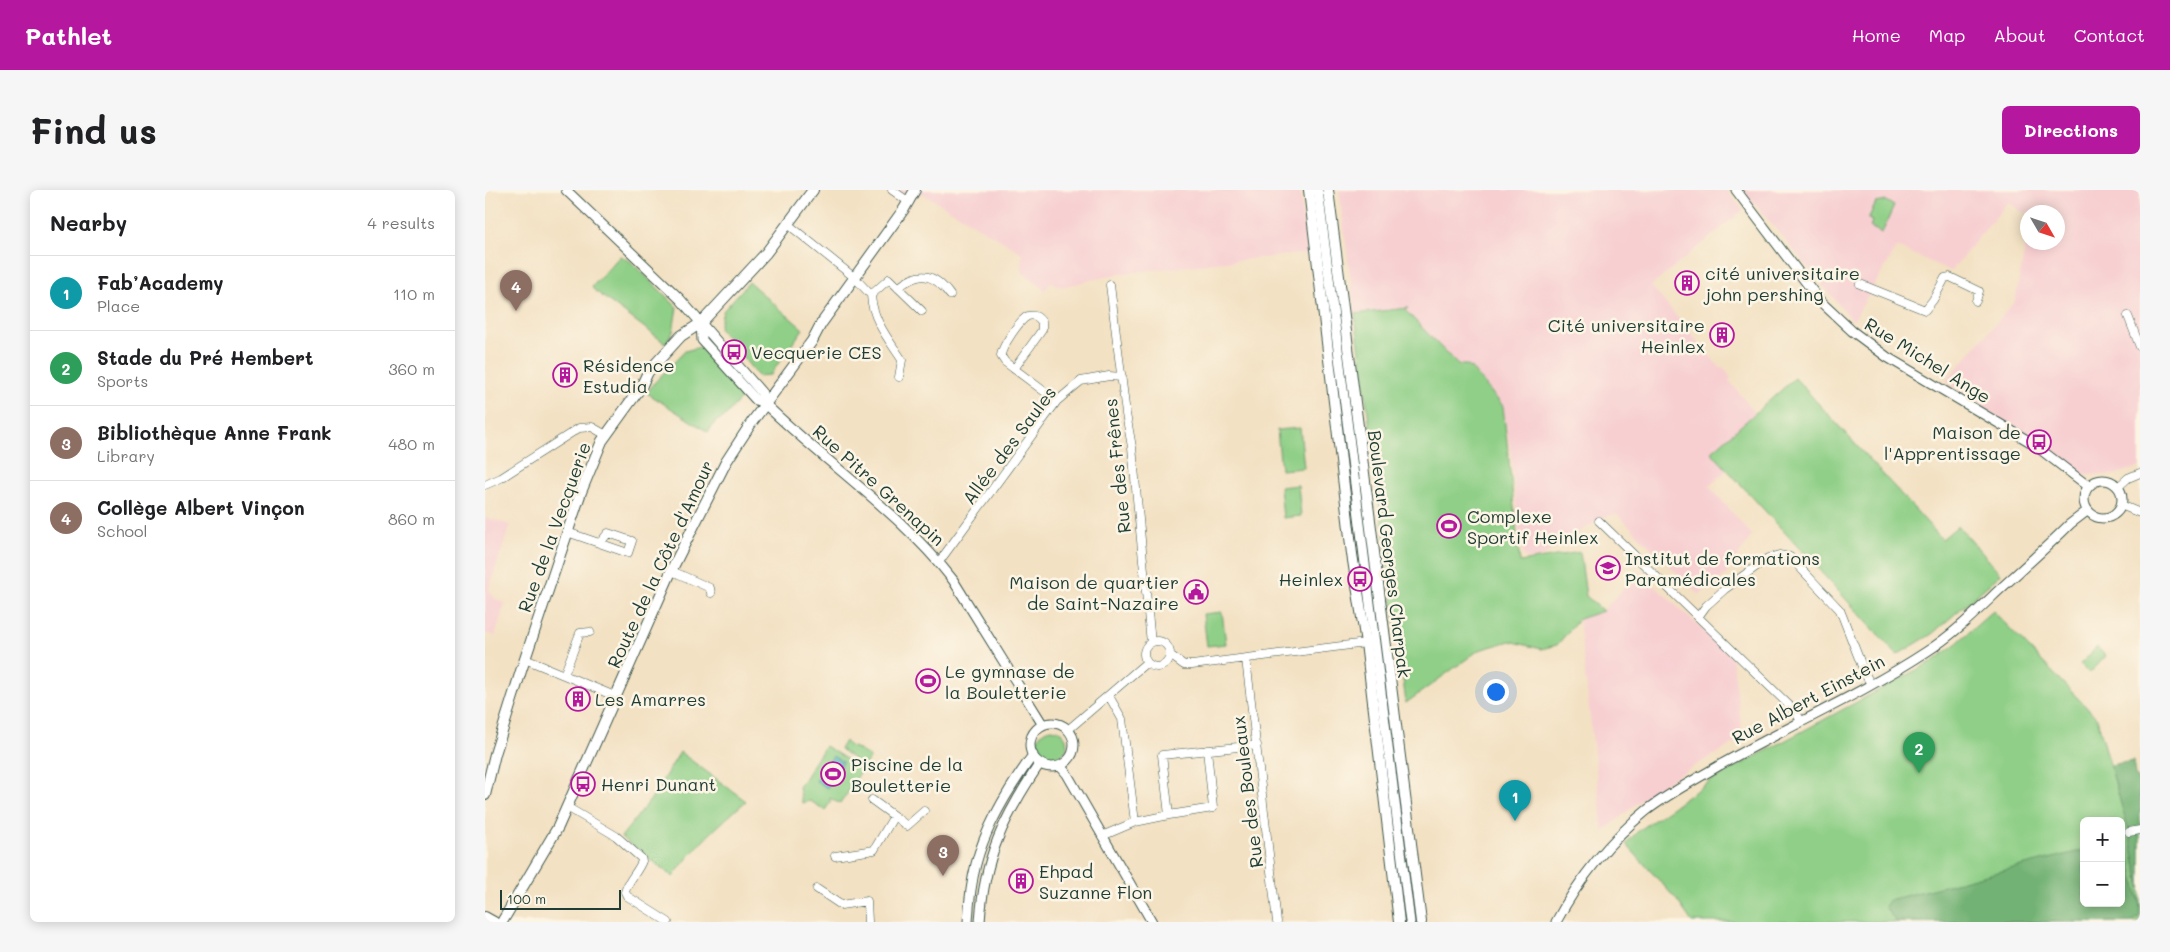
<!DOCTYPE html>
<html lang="en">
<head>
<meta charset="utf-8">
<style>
	:root { --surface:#fff; --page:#f6f6f6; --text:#202124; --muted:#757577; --line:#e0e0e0; --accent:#b5179e }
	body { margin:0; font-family:Mali,sans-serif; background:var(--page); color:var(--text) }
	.controls { position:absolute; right:15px; bottom:15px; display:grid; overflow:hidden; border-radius:8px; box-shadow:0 2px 12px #0003 }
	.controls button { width:45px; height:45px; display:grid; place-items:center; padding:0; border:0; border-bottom:1px solid var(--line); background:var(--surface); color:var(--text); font:25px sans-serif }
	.compass { position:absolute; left:1535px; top:15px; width:45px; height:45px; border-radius:50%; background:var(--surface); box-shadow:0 2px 12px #0003; rotate:129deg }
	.scale { position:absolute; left:15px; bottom:12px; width:121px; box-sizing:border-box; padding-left:5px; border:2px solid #1f3d34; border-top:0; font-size:14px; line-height:18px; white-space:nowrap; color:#1f3d34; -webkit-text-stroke:4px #fcf5e5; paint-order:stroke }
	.you { position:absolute; left:1010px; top:501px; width:18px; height:18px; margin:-12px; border:4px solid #fff; border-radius:50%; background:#1a73e8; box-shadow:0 0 0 8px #1a73e833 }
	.badge { display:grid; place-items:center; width:32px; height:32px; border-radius:50%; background:var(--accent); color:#fff; font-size:16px; font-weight:700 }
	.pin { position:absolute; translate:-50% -41px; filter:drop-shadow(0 1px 2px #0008) }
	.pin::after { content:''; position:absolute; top:26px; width:18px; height:15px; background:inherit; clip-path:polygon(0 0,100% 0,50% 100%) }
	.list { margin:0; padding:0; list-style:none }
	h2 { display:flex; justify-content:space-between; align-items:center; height:65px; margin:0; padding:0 20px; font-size:21px }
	h2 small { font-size:16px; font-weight:400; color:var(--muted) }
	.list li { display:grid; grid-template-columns:32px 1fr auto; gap:15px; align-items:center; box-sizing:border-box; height:75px; padding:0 20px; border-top:1px solid var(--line) }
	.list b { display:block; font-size:19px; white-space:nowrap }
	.list p { margin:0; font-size:16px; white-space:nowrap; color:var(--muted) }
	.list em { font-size:16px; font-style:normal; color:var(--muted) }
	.map { position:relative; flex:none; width:1655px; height:732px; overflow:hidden; border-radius:8px }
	header { display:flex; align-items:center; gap:30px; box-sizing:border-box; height:70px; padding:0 25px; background:var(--accent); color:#fff }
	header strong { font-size:24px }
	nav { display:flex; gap:28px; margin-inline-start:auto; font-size:18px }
	.intro { display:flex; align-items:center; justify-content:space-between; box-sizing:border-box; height:120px; padding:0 30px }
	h1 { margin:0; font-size:35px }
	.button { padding:12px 22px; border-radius:8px; background:var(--accent); color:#fff; font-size:18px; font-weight:700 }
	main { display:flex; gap:30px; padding:0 30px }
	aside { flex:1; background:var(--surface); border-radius:8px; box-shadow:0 2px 12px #0003 }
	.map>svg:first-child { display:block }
	.built { fill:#f7cfd1 }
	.green { fill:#8fcf87; stroke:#57865e; fill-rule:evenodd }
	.forest { fill:#73b274; stroke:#497854 }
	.water { fill:#44b4bb; stroke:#327878 }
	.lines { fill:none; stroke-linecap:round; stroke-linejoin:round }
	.minor-casing { stroke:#3f5649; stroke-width:9 }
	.tertiary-casing { stroke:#3f5649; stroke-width:11 }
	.secondary-casing { stroke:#3f5649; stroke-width:12 }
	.minor { stroke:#fff; stroke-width:8 }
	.tertiary { stroke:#fff; stroke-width:9 }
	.secondary { stroke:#fff; stroke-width:10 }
	.labels { text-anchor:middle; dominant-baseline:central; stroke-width:5; stroke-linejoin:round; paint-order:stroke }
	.poi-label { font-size:18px; fill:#1f3d34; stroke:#fcf5e5; text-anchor:start }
	.street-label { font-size:18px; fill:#1f3d34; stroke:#fcf5e5 }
</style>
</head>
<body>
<header>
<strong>Pathlet</strong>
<nav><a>Home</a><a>Map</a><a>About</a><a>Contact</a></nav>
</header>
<div class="intro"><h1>Find us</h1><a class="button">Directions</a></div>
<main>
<aside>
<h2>Nearby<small>4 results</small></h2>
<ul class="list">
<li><span class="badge" style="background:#0f9aa8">1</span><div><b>Fab’Academy</b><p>Place</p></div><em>110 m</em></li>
<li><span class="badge" style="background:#2e9e5b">2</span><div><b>Stade du Pré Hembert</b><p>Sports</p></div><em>360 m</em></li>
<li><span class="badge" style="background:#8d6e63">3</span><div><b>Bibliothèque Anne Frank</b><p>Library</p></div><em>480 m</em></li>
<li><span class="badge" style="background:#8d6e63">4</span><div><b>Collège Albert Vinçon</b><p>School</p></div><em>860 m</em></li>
</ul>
</aside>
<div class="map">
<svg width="1655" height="732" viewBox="0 0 1655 732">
	<rect width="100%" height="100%" fill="#fcf5e5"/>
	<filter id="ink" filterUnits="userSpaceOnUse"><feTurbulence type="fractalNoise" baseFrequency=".02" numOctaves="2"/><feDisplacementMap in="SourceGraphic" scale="10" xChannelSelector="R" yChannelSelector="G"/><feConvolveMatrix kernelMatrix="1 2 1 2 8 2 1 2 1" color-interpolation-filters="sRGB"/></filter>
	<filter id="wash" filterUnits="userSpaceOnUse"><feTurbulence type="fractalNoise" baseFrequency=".0096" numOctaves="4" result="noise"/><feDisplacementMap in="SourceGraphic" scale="20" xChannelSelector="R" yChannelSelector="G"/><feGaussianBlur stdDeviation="1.12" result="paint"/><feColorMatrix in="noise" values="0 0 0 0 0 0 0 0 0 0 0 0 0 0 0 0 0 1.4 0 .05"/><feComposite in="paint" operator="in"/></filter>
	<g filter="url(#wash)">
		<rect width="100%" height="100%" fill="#f3e1c3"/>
		<!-- built -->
		<path class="built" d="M398 0H815L822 63 632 84 577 97 566 92 560 100 536 81 537 63 435 2 422 19Z
			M854 0H1241L1258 20 1166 96 1235 178 1238 177 1246 188 1244 190 1270 223 1226 262 1242 280 1224 296 1267 345 1240 386 1228 393 1214 405 1132 324 1116 328 1055 368 1045 370 1039 366 1034 347 1026 264 1018 216 986 178 973 175 920 120 921 118 870 124Z
			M1258 0H1655V277L1628 285 1596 284 1461 191 1530 111 1542 48V52H1572V22H1542V25L1523 12 1466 81 1412 57 1368 131Z
			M0 327 25 335 4 399 10 409 20 413 10 446 0 443Z
			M1154 382 1247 466 1258 548 1166 601 1118 642 1094 429 1118 421Z"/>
		<!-- green -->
		<path class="green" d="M1401 11 1409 16 1397 43 1385 37 1387 31 1383 29 1391 13Z
			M135 66 145 71 192 117 188 142 180 153 109 100 107 97Z
			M264 92 318 139 285 185 273 186 234 138 238 121Z
			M923 118 920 120 973 175H981L986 178 1018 216 1035 372 1095 362 1101 406 1118 421 1094 429 1072 455 1056 459 1025 451 994 460 921 513 870 124Z
			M215 157 259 205 238 228 231 231 223 242 162 203 170 192 200 161Z
			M1310 188 1457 349 1473 336 1516 384 1447 444 1412 465 1226 262Z
			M815 238 819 278 796 280 792 240Z
			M813 295 816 326 798 328 795 297Z
			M1508 421 1612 528 1644 642 1655 697V730L1652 732H1207L1191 709 1141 654 1152 642 1225 591 1448 471 1472 453ZM1599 631H1636V713H1599Z
			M737 422 741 454 722 456 718 424Z
			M1612 457 1621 466 1605 483 1595 474Z
			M552 554a15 15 0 1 1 30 0a15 15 0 1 1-30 0Z
			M360 551 367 558 369 557 385 567 367 595 369 596 367 600 365 599 355 614 345 608V613L340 620 325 611 317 613 314 597 340 556 366 572 369 569 355 559Z
			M195 562 261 611C234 635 209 657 188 687L136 647 166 609Z"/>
		<!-- forest -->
		<path class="forest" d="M1648 571 1650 585 1655 594V697L1644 642 1625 575Z
			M1640 649 1655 716V726L1646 732H1411L1400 717 1404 710 1599 660V713H1636V650Z"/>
		<!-- water -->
		<path class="water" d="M348 566 358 572 342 598 331 591Z"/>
	</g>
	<g filter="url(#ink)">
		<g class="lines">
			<!-- minor casing -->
			<g class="minor-casing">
				<path id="minor" d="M407 0 424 12
					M304 35 370 88 386 105C387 129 404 150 417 170L414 187
					M1375 94 1440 120 1448 110 1460 88 1465 87 1494 101 1491 111
					M625 95 641 224 647 257 666 453
					M413 98C434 80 449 83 465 105
					M386 105 404 89 437 121
					M1643 126 1655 157
					M529 179 557 140V132C553 127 550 124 543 126 535 129 516 158 516 166L520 172 572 211
					M0 295 16 288 94 238 107 237 121 245
					M1633 297 1643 288 1655 283
					M1636 315 1655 323
					M1114 331 1310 521 1316 531
					M82 342 143 363 147 351 123 343 115 353
					M454 372 572 211 596 191 624 186 637 187
					M187 381 225 398 226 403
					M1213 427 1221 416 1240 399 1283 368 1294 365 1305 367 1355 420 1380 484 1386 494
					M659 464a13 13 0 1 1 26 0a13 13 0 1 1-26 0Z
					M685 465 699 475H707L881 453
					M40 469 132 507
					M761 469 792 732
					M79 485 95 443 105 442
					M584 539 662 472
					M387 610 409 626
					M82 617 131 646 156 668 157 671C153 682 143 690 140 702L142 706 183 732
					M684 625 728 618 722 560
					M650 632 684 625 677 565 772 555
					M1644 642 1655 640
					M617 646 650 632 637 529 624 506
					M350 666 389 660 409 626 422 636 439 621
					M332 699 356 715 382 711 383 732"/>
			</g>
			<!-- tertiary casing -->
			<g class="tertiary-casing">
				<path id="tertiary" d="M81 0 195 109 277 203 280 214
					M833 0 925 732
					M1251 0 1336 112 1367 141 1402 167 1547 253 1603 296
					M216 133 217 150 271 210 280 214C342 274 415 322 468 390L558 535
					M1599 309a19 19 0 1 1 38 0a19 19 0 1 1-38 0Z
					M545 555a22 22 0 1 1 44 0a22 22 0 1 1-44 0Z
					M575 576 582 584 667 732
					M483 732C484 713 486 693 491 674 501 635 524 598 548 565
					M495 732C499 667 519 627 555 573
					M1071 732C1093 691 1124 651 1161 621 1184 603 1210 590 1235 575 1302 537 1377 504 1441 462 1468 445 1490 423 1513 401 1537 379 1562 357 1585 334L1602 321"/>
			</g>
			<!-- secondary casing -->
			<g class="secondary-casing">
				<path id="secondary" d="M824 0 867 364 881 453 914 732
					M843 0 936 732
					M0 605 10 564 36 481 96 302 117 251 156 197 163 182 196 146 216 133 281 63 328 0
					M0 727 9 732
					M17 732 73 637 188 377 241 272 267 232 327 151 336 134 419 19 430 0"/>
			</g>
			<!-- minor -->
			<use href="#minor" class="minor"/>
			<!-- tertiary -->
			<use href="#tertiary" class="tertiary"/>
			<!-- secondary -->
			<use href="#secondary" class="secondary"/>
		</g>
	</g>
	<!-- icons -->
	<defs>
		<g id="building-ring" transform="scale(1.25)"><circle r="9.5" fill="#fcf5e5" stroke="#b5179e" stroke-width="1.5"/><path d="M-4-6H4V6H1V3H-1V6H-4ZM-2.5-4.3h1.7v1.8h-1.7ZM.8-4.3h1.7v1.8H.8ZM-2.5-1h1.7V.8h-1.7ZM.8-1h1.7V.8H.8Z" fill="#b5179e"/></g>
		<g id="bus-ring" transform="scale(1.25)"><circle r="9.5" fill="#fcf5e5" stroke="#b5179e" stroke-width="1.5"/><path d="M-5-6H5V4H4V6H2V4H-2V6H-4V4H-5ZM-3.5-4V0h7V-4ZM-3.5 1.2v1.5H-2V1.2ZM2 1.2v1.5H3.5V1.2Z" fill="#b5179e"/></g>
		<g id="stadium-ring" transform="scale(1.25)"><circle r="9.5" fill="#fcf5e5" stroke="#b5179e" stroke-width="1.5"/><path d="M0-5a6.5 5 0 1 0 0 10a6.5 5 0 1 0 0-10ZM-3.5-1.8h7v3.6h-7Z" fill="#b5179e"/></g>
		<g id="university-ring" transform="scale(1.25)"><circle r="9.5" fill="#fcf5e5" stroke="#b5179e" stroke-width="1.5"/><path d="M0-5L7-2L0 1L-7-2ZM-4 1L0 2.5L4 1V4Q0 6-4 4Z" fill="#b5179e"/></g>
		<g id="civic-ring" transform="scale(1.25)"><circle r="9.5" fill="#fcf5e5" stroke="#b5179e" stroke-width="1.5"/><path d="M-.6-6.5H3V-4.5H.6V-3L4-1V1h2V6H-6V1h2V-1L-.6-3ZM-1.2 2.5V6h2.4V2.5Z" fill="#b5179e"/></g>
	</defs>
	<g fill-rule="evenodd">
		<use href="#building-ring" x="1202" y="93"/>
		<use href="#building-ring" x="1237" y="145"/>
		<use href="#bus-ring" x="249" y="162"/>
		<use href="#building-ring" x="80" y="185"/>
		<use href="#bus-ring" x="1554" y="252"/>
		<use href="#stadium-ring" x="964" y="336"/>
		<use href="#university-ring" x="1123" y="378"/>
		<use href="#bus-ring" x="875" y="389"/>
		<use href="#civic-ring" x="711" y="402"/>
		<use href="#stadium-ring" x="443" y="491"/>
		<use href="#building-ring" x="93" y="509"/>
		<use href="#stadium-ring" x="348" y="584"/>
		<use href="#bus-ring" x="98" y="594"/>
		<use href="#building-ring" x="536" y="691"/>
	</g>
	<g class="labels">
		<!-- poi labels -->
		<g class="poi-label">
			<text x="1220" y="83">cité universitaire<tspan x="1220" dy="21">john pershing</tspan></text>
			<text x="1220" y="135" text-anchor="end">Cité universitaire<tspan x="1220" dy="21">Heinlex</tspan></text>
			<text x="266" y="162">Vecquerie CES</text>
			<text x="98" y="175">Résidence<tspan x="98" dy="21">Estudia</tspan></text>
			<text x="1536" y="242" text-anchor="end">Maison de<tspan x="1536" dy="21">l'Apprentissage</tspan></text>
			<text x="982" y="326">Complexe<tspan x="982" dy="21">Sportif Heinlex</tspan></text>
			<text x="1140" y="368">Institut de formations<tspan x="1140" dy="21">Paramédicales</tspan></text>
			<text x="858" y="389" text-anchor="end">Heinlex</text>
			<text x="694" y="392" text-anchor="end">Maison de quartier<tspan x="694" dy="21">de Saint-Nazaire</tspan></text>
			<text x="460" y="481">Le gymnase de<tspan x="460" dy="21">la Bouletterie</tspan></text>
			<text x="110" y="509">Les Amarres</text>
			<text x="366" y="574">Piscine de la<tspan x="366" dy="21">Bouletterie</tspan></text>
			<text x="116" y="594">Henri Dunant</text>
			<text x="554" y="681">Ehpad<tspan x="554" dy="21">Suzanne Flon</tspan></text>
		</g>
		<!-- street labels -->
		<g class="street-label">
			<text transform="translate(1443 170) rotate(32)">Rue Michel Ange</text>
			<text transform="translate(524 255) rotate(-53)">Allée des Saules</text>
			<text transform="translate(632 276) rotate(-96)">Rue des Frênes</text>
			<text transform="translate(394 295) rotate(42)">Rue Pitre Grenapin</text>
			<text transform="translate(69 337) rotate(-70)">Rue de la Vecquerie</text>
			<text transform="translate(905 364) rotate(83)">Boulevard Georges Charpak</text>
			<text transform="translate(175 374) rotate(-65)">Route de la Côte d'Amour</text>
			<text transform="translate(1323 509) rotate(-28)">Rue Albert Einstein</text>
			<text transform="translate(762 602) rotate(-97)">Rue des Bouleaux</text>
		</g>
	</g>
</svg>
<div class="controls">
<button>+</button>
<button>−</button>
</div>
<svg class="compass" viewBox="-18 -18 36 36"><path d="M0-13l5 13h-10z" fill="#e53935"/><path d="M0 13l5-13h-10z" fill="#757577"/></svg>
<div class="scale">100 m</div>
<div class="you"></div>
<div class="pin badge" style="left:1030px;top:631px;background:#0f9aa8">1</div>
<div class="pin badge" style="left:1434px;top:583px;background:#2e9e5b">2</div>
<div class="pin badge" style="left:458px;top:686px;background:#8d6e63">3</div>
<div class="pin badge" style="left:31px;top:121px;background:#8d6e63">4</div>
</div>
</main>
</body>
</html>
